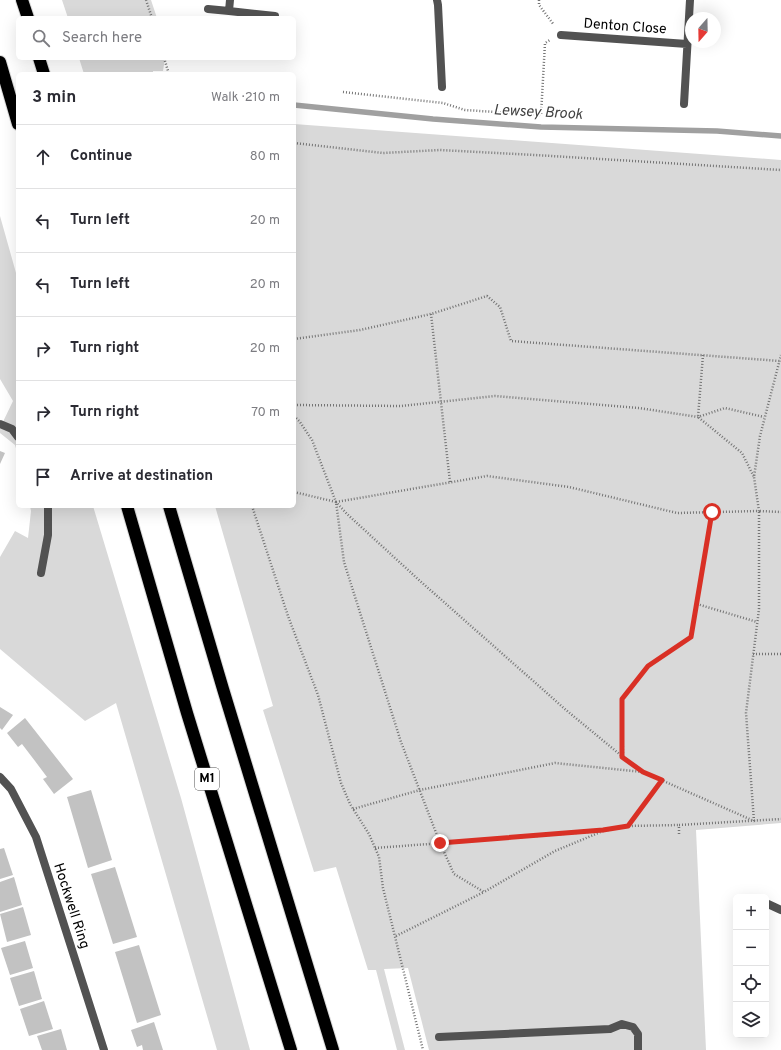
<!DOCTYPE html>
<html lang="en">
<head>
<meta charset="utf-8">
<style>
	:root { --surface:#fff; --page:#f7f7f7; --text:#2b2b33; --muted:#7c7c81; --line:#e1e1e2 }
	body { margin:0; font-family:Overpass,sans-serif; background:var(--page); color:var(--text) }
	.controls { position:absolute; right:12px; bottom:12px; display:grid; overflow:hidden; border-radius:6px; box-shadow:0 4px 16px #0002 }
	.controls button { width:36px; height:36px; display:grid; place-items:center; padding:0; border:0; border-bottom:1px solid var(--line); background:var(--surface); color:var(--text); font:20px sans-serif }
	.compass { position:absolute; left:685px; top:12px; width:36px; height:36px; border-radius:50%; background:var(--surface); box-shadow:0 4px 16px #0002; rotate:200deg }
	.stop { position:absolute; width:12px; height:12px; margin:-9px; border:3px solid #d93025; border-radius:50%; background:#fff }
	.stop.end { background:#d93025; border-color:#fff; box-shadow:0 1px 4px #0008 }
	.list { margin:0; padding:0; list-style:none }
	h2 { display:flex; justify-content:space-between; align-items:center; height:52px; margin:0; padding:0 16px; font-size:17px }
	h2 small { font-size:13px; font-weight:400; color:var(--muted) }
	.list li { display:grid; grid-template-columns:26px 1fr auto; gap:12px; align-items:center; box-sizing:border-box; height:64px; padding:0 16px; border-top:1px solid var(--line) }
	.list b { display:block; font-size:15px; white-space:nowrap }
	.list em { font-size:13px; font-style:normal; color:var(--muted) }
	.icon { flex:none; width:22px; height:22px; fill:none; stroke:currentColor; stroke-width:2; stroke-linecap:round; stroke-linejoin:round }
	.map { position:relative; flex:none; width:781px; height:1050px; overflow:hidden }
	.search { position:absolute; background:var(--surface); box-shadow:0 4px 16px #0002; left:16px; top:16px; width:280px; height:44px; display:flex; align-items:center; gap:10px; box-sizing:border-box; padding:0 14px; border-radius:6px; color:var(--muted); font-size:15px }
	.panel { position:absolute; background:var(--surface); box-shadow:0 4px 16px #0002; left:16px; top:72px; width:280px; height:436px; border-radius:6px }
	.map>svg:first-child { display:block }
	.green { fill:#d9d9d9 }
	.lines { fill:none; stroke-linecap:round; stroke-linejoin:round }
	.stream { stroke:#a0a0a0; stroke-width:5.5 }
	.building { fill:#c2c2c2 }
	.motorway-casing { stroke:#dbdbdb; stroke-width:14 }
	.path { stroke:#747474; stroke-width:2.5; stroke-dasharray:1 2; stroke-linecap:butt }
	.service { stroke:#525252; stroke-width:8 }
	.minor { stroke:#525252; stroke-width:8 }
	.motorway { stroke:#000; stroke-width:12 }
	.route { stroke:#d93025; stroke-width:5 }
	.labels { text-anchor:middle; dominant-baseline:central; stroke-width:3.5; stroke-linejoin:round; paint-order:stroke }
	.shield { fill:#fff; stroke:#4c4c4c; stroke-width:1 }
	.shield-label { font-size:13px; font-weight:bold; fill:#000 }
	.street-label { font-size:14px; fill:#000; stroke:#fff }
	.water-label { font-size:15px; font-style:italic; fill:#414141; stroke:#fff }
</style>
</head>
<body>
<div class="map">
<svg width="781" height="1050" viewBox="0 0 781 1050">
	<rect width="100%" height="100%" fill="#fff"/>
	<!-- green -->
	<path class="green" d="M62 0H151L157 18H68Z
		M79 58H165L163 71H153V74H84Z
		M294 124 781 160V823L696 830 706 1050H429L408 968 384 969 405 1050H397L376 970H368L336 867 314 872 263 710 273 706 215 506H294Z
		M0 216 18 280V455L15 445 0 433V428L13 401 0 379Z
		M30 506H93L181 798 250 1050H217L116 703 85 721 0 649V557L15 531 28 538 31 511Z"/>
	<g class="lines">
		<!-- stream -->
		<path class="stream" d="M294 105 433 119 541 127 717 131 781 136"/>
	</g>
	<!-- building -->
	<path class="building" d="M0 451 5 453 0 464Z
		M0 707 13 715 2 730 0 728Z
		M25 718 73 779 54 794 43 779 47 777 35 761 22 744 18 747 7 733Z
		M91 790 112 860 88 868 67 797Z
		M4 848 13 875 0 879V849Z
		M115 867 137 937 113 944 91 874Z
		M14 877 22 905 0 912V882Z
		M23 907 31 935 7 942 0 914Z
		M25 941 33 968 10 975 1 948Z
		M139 945 161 1015 137 1023 115 952Z
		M34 971 42 999 19 1006 10 978Z
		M44 1001 53 1029 29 1036 20 1009Z
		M154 1022 163 1050H143L142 1045 137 1047 131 1030Z
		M61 1029 67 1050H42L37 1036Z"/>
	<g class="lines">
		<!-- motorway casing -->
		<g class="motorway-casing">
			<path id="motorway" d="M22 0 28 18
				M39 58 44 74
				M0 62 18 124
				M127 506 187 713 291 1050
				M169 506 223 689 333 1050"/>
		</g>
		<!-- path -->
		<path class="path" d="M146 0 152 18
			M539 0V5L554 25
			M164 58 169 74
			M343 92 443 103 465 110 541 115 545 43 550 40
			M294 143 383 153 440 150 535 155 781 170
			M431 314 450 482
			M294 339 360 330 431 314 487 296 500 307 511 341 780 361
			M703 355 698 417 742 453 754 477
			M294 405 401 406 495 396 639 408 698 417 725 408 764 417
			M294 416 300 422 312 440 336 502 347 514 419 580 566 710 623 757 643 772 754 821 746 713 759 609V511L781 512
			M294 492 336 502 344 562 401 742 440 843 454 874 484 892 555 851 603 831
			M336 502 487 476 569 487 677 513 759 511 754 477 760 436 781 355
			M252 506 288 616 318 695 341 783 350 804 369 834 379 857 383 888 423 1050
			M697 604 757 622
			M753 654H781
			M623 756 622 699 648 666 691 637 712 512
			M353 809 420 790 555 763 643 772
			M628 826 662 780
			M679 834V825L781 819
			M375 848 603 831 628 826 679 825
			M396 936 484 892"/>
		<!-- service -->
		<path class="service" d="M0 424 12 429 18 437
			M41 573 48 535V506
			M439 1037 610 1029 622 1024 633 1027 638 1034V1050"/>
		<!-- minor -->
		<path class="minor" d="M230 0 229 11 275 16
			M437 0 438 5 442 87
			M208 9 229 11
			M561 35 687 44
			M684 104 690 0
			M0 777 11 789 36 837 104 1050
			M768 904 781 910"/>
		<!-- motorway -->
		<use href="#motorway" class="motorway"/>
	</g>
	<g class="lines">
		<!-- route -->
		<path class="route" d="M440 843 603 830 628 826 662 780 643 772 622 757V699L648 666 691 637 712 512"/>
	</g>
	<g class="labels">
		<!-- shield labels -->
		<rect class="shield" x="195" y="768" width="24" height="22" rx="3"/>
		<g class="shield-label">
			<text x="207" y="779">M1</text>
		</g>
		<!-- street labels -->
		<g class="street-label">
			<text transform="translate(625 27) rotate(4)">Denton Close</text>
			<text transform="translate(71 906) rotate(72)">Hockwell Ring</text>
		</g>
		<!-- water labels -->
		<g class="water-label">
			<text transform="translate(538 113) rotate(3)">Lewsey Brook</text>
		</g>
	</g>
</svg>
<div class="controls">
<button>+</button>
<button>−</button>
<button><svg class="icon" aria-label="locate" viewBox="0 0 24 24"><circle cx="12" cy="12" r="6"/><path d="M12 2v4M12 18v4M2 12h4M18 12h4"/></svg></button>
<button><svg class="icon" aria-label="layers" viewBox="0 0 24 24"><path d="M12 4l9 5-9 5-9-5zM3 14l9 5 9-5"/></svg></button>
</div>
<svg class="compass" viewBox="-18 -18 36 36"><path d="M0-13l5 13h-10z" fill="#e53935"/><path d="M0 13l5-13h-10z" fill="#7c7c81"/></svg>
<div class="stop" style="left:712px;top:512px"></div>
<div class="stop end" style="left:440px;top:843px"></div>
<div class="search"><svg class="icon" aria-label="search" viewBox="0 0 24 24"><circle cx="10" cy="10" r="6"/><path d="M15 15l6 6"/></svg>Search here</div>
<section class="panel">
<h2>3 min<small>Walk · 210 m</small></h2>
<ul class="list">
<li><svg class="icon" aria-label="ahead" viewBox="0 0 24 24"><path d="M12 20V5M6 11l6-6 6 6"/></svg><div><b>Continue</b></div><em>80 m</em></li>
<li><svg class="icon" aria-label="left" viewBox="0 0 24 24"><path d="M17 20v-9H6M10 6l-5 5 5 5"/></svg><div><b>Turn left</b></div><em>20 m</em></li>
<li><svg class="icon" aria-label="left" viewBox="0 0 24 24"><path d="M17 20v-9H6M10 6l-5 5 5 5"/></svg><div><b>Turn left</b></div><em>20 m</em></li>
<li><svg class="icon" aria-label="right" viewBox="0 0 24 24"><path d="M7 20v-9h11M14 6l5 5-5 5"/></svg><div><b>Turn right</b></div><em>20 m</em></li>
<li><svg class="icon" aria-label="right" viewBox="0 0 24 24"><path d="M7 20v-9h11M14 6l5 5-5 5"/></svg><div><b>Turn right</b></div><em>70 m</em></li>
<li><svg class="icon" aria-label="arrive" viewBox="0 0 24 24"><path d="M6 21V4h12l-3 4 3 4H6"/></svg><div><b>Arrive at destination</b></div></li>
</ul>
</section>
</div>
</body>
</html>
